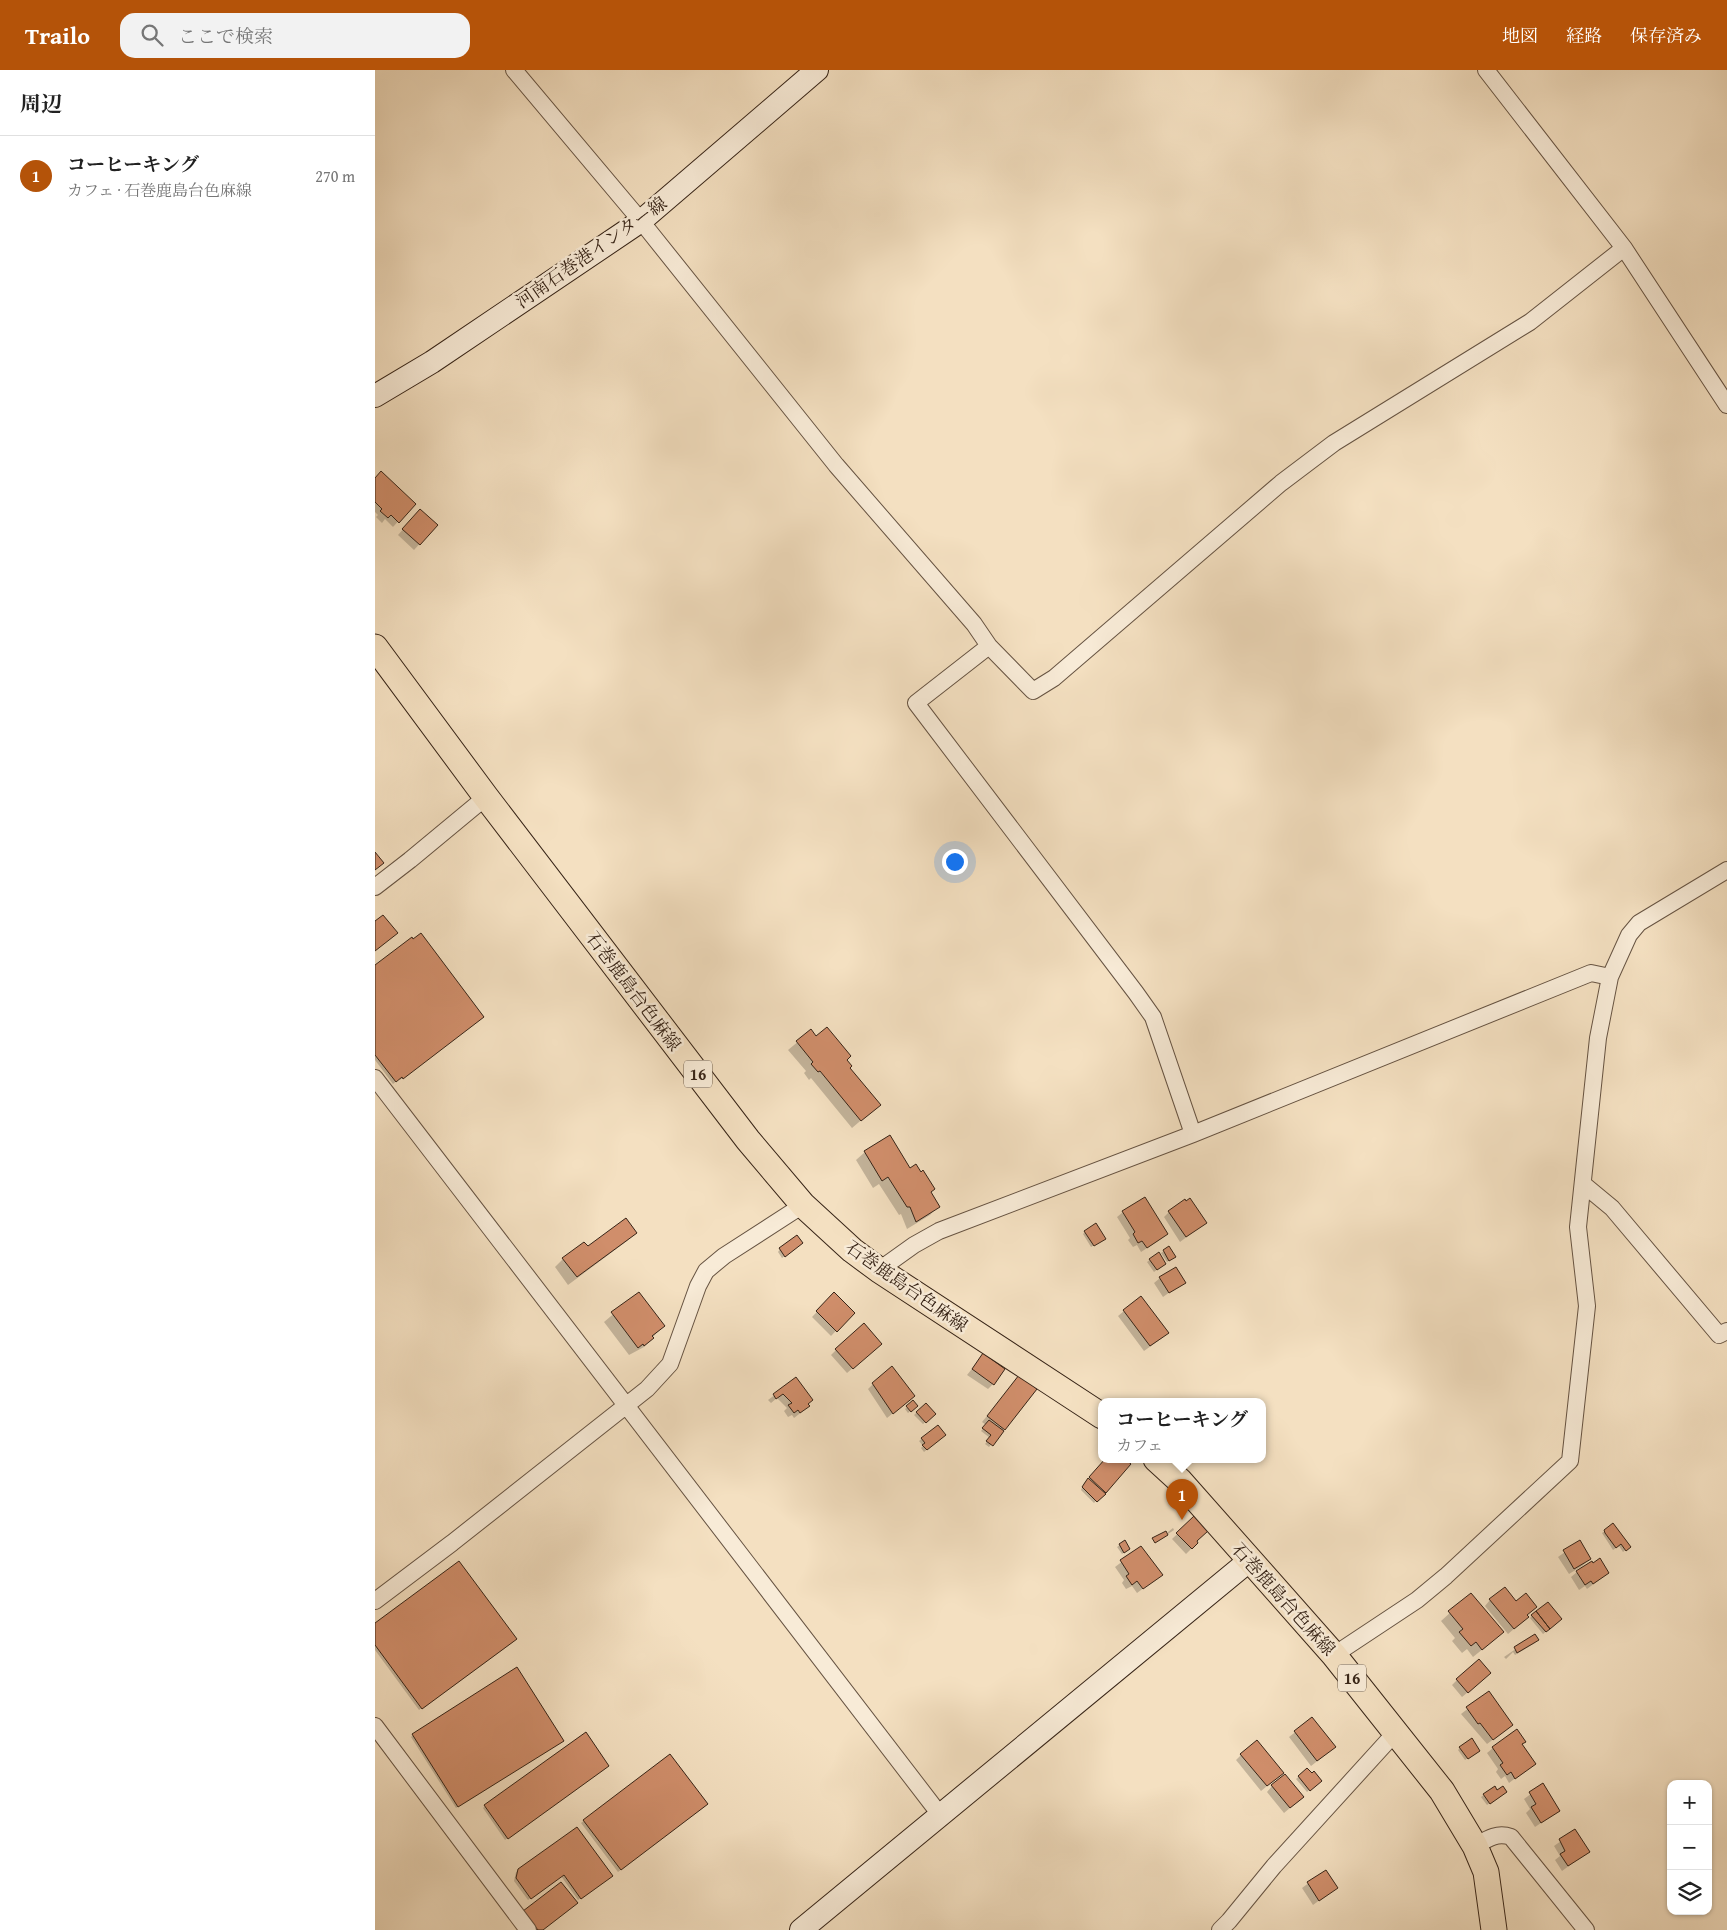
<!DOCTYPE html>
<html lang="ja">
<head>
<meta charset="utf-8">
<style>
	:root { --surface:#fff; --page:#f2f2f2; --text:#222; --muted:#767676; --line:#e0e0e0; --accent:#b45309 }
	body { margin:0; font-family:"Gentium Book Plus","Noto Serif JP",serif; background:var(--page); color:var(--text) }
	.controls { position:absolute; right:15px; bottom:15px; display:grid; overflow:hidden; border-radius:10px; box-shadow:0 1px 4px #0004 }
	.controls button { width:45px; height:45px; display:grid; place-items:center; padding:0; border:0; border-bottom:1px solid var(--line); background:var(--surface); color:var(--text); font:25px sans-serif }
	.you { position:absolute; left:579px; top:791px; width:18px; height:18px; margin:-12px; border:4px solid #fff; border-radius:50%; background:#1a73e8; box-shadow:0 0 0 8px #1a73e833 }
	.badge { display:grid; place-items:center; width:32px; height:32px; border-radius:50%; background:var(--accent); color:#fff; font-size:16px; font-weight:700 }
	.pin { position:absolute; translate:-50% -41px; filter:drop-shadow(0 1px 2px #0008) }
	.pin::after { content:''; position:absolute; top:26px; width:18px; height:15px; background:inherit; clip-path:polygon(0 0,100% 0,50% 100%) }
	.popup { position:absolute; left:723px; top:1328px; width:168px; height:65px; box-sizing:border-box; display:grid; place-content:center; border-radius:10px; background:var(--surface); filter:drop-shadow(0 1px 4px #0005); font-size:16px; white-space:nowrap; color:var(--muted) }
	.popup b { font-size:19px; color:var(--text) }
	.popup::after { content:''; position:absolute; left:50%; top:100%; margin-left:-10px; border:10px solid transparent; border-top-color:var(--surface) }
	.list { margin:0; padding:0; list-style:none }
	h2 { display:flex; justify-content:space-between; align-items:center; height:65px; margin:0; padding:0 20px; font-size:21px }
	h2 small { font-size:16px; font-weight:400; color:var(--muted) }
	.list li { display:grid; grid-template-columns:32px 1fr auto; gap:15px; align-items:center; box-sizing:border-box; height:80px; padding:0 20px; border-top:1px solid var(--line) }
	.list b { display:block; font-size:19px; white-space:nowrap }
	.list p { margin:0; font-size:16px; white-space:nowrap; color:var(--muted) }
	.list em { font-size:16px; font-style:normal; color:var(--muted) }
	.icon { flex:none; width:28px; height:28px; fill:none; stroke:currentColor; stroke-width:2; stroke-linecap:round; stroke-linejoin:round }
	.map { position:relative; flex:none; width:1352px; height:1860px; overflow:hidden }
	header { display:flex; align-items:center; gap:30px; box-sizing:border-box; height:70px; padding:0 25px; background:var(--accent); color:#fff }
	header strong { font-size:24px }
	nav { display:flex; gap:28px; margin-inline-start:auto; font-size:18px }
	.search { width:350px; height:45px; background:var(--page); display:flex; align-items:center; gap:12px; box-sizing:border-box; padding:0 18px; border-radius:15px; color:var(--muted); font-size:19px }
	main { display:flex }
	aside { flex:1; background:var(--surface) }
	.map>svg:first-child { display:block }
	.shadow { fill:#0003 }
	.building { fill:#d08e6b; stroke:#372417 }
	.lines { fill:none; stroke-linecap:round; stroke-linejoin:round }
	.street-casing { stroke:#665342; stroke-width:18 }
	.secondary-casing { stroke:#372417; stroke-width:24 }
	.primary-casing { stroke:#372417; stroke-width:27 }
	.street { stroke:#f8ebd7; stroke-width:16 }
	.secondary { stroke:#f8ebd7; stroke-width:22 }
	.primary { stroke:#f4e0c1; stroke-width:25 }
	.labels { text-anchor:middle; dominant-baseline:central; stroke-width:5; stroke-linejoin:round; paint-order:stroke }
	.shield { fill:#f8ebd7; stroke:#716051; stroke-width:1 }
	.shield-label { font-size:16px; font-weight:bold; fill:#372417 }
	.street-label { font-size:18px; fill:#372417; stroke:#f8ebd7 }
</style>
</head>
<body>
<header>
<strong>Trailo</strong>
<div class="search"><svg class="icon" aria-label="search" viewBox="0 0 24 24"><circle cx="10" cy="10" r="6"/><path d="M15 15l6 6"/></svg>ここで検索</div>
<nav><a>地図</a><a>経路</a><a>保存済み</a></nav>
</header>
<main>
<aside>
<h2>周辺<small></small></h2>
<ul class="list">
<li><span class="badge">1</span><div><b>コーヒーキング</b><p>カフェ · 石巻鹿島台色麻線</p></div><em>270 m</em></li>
</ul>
</aside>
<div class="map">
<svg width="1352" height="1860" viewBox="0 0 1352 1860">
	<rect width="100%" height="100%" fill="#f4e0c1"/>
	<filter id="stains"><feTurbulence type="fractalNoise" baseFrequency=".004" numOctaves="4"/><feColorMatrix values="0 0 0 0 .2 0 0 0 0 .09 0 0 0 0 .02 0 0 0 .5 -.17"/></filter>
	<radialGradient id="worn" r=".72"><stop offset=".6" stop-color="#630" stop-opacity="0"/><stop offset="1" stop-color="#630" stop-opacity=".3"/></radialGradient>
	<!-- shadow -->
	<path class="shadow" d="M0 409 39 434 18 457 10 449 7 453 1 447 3 445 0 442Z
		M45 440 62 455 39 480 23 465Z
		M0 897 105 949 25 1010 24 1009 18 1014 0 990Z
		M436 961 441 968 471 990 474 997 504 1035 477 1058 436 1008 434 1010 429 1003 431 1001 413 980Z
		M490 1082 535 1100 555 1122 563 1136 555 1145 532 1159 526 1144 524 1145 504 1114 498 1118 481 1090Z
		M748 1142 792 1164 786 1169 766 1182 762 1175 758 1177 753 1170 755 1168 742 1147Z
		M794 1142 830 1153 805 1172 789 1147Z
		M710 1162 727 1171 716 1177 708 1164Z
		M260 1163 252 1171 193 1215 180 1197 188 1189 212 1178Z
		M424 1176 407 1188 403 1182 405 1179Z
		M794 1178 797 1189 792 1192 786 1183Z
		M783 1184 787 1196 779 1202 772 1192Z
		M785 1208 809 1212 788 1227 779 1213Z
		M263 1223 288 1256 269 1277 254 1285 229 1252Z
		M459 1224 478 1243 456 1266 437 1247Z
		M749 1241 787 1268 769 1281 743 1246Z
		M500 1279 472 1303 456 1285 461 1280Z
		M608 1285 618 1314 613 1319 592 1305Z
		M644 1307 629 1359 614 1377 610 1374 615 1368 606 1361 611 1355 607 1352Z
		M421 1309 432 1335 428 1341 419 1348 417 1345 413 1347 409 1341 412 1338 402 1328 396 1333 393 1330Z
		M498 1314 533 1331 512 1348 493 1319Z
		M538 1332 541 1336 533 1343 530 1339Z
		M551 1334 560 1344 548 1354 539 1345Z
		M563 1356 567 1367 549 1382 546 1378 548 1376 544 1371Z
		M731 1389H748L755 1394 719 1433 706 1420 709 1413Z
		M819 1448 822 1473 811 1484 797 1469Z
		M798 1458 799 1460 793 1464V1462Z
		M1230 1461 1254 1477 1248 1482 1244 1476 1238 1480 1227 1463Z
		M749 1472 751 1481 747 1484 742 1477Z
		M1204 1472 1215 1489 1207 1496 1194 1504 1183 1487Z
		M765 1478 786 1505 762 1523 757 1516 751 1519 747 1513 749 1510 740 1497Z
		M1202 1502 1233 1503 1212 1519 1210 1516 1204 1520 1196 1507Z
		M1096 1524 1119 1570 1098 1587 1092 1579 1087 1583 1077 1571 1080 1568 1066 1551Z
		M1115 1530 1147 1552 1133 1564 1110 1536Z
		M1157 1546 1180 1554 1168 1564 1155 1548Z
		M0 1555 138 1572 44 1640 0 1580Z
		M1160 1566 1162 1570 1160 1573 1140 1585 1138 1582 1131 1589 1129 1587Z
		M1109 1609 1087 1627 1077 1615 1082 1610Z
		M1113 1623 1131 1660 1112 1674 1086 1644Z
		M937 1649 954 1682 936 1696 914 1667Z
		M38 1665 185 1673 81 1738 36 1667Z
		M1146 1675 1159 1694 1134 1713 1130 1706 1126 1709 1121 1702 1123 1699 1112 1683 1118 1678Z
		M1085 1678 1101 1683 1090 1690 1083 1680Z
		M866 1685 902 1708 886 1721 861 1690Z
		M295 1686 329 1736 243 1802 206 1753Z
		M230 1698 130 1770 108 1738 110 1736Z
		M932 1700 945 1711 932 1722 921 1709Z
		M1168 1715 1184 1741 1160 1757 1151 1743 1155 1739 1149 1729Z
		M897 1716 922 1732 909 1743 892 1722Z
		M1119 1718 1122 1721 1128 1724 1112 1735 1106 1727Z
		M1200 1761 1213 1782 1187 1801 1180 1790 1185 1786 1179 1776Z
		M144 1800 234 1808 203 1830 186 1806 153 1830 139 1811 141 1802Z
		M950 1801 961 1818 938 1835 927 1818Z"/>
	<!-- building -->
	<path class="building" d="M6 401 41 434 24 453 16 445 13 448 5 441 7 439 0 432V408Z
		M45 439 63 455 45 475 27 459Z
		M0 782 9 793 0 800Z
		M8 845 23 863 0 881V851Z
		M46 863 109 947 28 1009 27 1007 21 1012 0 985V895L37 867 38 869Z
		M452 957 476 986 472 990 477 996 475 998 506 1035 486 1051 445 1001 443 1002 436 994 438 992 421 971 436 959 441 966Z
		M515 1065 535 1098 541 1094 546 1102 548 1100 560 1119 556 1122 565 1137 541 1152 535 1137H532L513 1107 507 1111 489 1081Z
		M770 1127 793 1164 772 1178 767 1171 763 1173 758 1164 760 1162 747 1141Z
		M815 1128 832 1153 811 1167 793 1141 810 1129 811 1131Z
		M251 1148 262 1163 202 1207 187 1188 209 1172 213 1176Z
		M721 1153 731 1169 719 1176 709 1161Z
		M422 1165 428 1173 410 1187 404 1178Z
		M794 1176 801 1187 794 1191 788 1180Z
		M784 1182 791 1194 782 1200 774 1189Z
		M801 1197 811 1213 794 1223 784 1207Z
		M264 1222 290 1256 277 1266 279 1268 269 1276 268 1274 263 1278 236 1242Z
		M459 1222 480 1243 462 1262 441 1241Z
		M766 1226 794 1263 775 1276 748 1240Z
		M489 1253 507 1274 478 1299 460 1279Z
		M608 1283 630 1299 619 1315 597 1299Z
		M517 1296 540 1326 518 1344 497 1313Z
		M644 1305 662 1319 630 1360 612 1346Z
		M421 1307 438 1330 433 1334 435 1336 425 1343 423 1340 419 1343 413 1335 417 1333 408 1324 401 1329 398 1324Z
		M538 1330 543 1336 536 1342 531 1336Z
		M551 1333 561 1344 551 1353 541 1342Z
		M614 1350 629 1361 618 1376 611 1371 616 1365 607 1358Z
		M563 1355 571 1365 552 1380 547 1375 550 1373 546 1368Z
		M730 1389H750L756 1394 731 1423 714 1407Z
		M713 1408 731 1424 722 1432 707 1417Z
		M819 1446 833 1461 822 1471 823 1473 817 1479 801 1463Z
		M1238 1453 1256 1477 1251 1481 1246 1474 1241 1478 1230 1463 1229 1460Z
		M791 1461 793 1465 780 1473 777 1468Z
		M750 1470 755 1479 749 1483 744 1474Z
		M1205 1470 1216 1489 1199 1499 1188 1480Z
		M766 1476 788 1505 768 1519 762 1511 757 1515 751 1506 754 1504 745 1490Z
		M1225 1488 1234 1503 1218 1514 1216 1511 1210 1515 1201 1501 1217 1491 1218 1493Z
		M84 1491 142 1569 47 1639 0 1575V1553Z
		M1130 1517 1141 1531 1151 1523 1162 1537 1152 1545 1154 1547 1139 1559 1114 1529Z
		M1096 1523 1129 1562 1107 1580 1101 1572 1096 1576 1084 1562 1088 1559 1073 1541Z
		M1173 1532 1187 1549 1175 1559 1161 1541Z
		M1161 1541 1175 1559 1171 1562 1156 1545Z
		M1160 1564 1164 1570 1142 1583 1139 1577Z
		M1104 1589 1116 1603 1093 1623 1081 1609Z
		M142 1597 189 1671 83 1737 37 1664Z
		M1114 1621 1138 1655 1118 1670 1105 1653 1103 1654 1091 1637Z
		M937 1647 961 1677 942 1691 919 1661Z
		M1142 1659 1151 1672 1147 1674 1161 1694 1140 1709 1136 1702 1132 1705 1125 1695 1128 1693 1117 1677Z
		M211 1662 234 1696 133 1769 109 1735Z
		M1097 1668 1105 1681 1093 1689 1084 1677Z
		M882 1670 909 1703 892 1716 865 1684Z
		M295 1684 333 1734 246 1800 208 1750Z
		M932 1698 937 1703 939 1701 947 1711 935 1721 923 1706Z
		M910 1704 929 1727 915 1738 896 1715Z
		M1168 1713 1185 1741 1166 1753 1156 1737 1161 1734 1154 1722Z
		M1120 1716 1122 1720 1128 1716 1132 1722 1115 1734 1108 1724Z
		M202 1757 238 1806 206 1829 189 1805 156 1829 141 1808 143 1799Z
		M1200 1759 1215 1782 1193 1796 1185 1784 1190 1781 1184 1769Z
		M951 1800 963 1818 944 1831 932 1812Z
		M186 1812 203 1833 168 1860H163L148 1841Z"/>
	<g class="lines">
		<!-- street casing -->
		<g class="street-casing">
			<path id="street" d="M139 0 266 151 461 395 599 554 614 576 658 621 679 608 906 413 959 373 1155 252 1249 178
				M1111 0 1249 178 1352 335
				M614 576 541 633 761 923 778 947 818 1064
				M0 817 35 790 111 727
				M0 1008 566 1746
				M1208 1114 1237 1138 1344 1265 1352 1261
				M504 1200 539 1175 564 1161 818 1064 1216 903 1235 907
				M0 1531 77 1473 272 1319 295 1294 323 1216 331 1201 349 1186 428 1135
				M959 1585 1042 1530 1071 1506 1195 1391 1212 1236 1203 1157 1223 968 1235 907 1254 865 1264 853 1352 800
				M0 1656 153 1860
				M1100 1776C1112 1769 1122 1762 1136 1767L1211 1860
				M845 1860 854 1851 899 1796 1020 1663"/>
		</g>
		<!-- secondary casing -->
		<g class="secondary-casing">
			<path id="secondary" d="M0 326 57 292 266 151 442 0
				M426 1860 875 1490"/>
		</g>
		<!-- primary casing -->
		<g class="primary-casing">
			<path id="primary" d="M0 577 111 727 373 1070 428 1135 477 1180 504 1200 727 1346
				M781 1389 805 1411 959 1585 1067 1721 1100 1776 1111 1802 1119 1860"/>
		</g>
		<!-- street -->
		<use href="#street" class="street"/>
		<!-- secondary -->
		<use href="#secondary" class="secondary"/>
		<!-- primary -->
		<use href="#primary" class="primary"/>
	</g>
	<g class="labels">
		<!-- shield labels -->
		<g class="shield">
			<rect x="309" y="990.5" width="28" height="27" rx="4"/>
			<rect x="963" y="1594.5" width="28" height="27" rx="4"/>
		</g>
		<g class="shield-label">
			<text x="323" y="1004">16</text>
			<text x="977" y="1608">16</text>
		</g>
		<!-- street labels -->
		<g class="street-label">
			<text transform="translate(216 182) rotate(-35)">河南石巻港インター線</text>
			<text transform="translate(259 921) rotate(53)">石巻鹿島台色麻線</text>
			<text transform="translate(532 1216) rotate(35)">石巻鹿島台色麻線</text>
			<text transform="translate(909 1529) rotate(48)">石巻鹿島台色麻線</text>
		</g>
	</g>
	<rect width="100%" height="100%" filter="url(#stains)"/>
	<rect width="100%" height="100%" fill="url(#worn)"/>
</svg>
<div class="controls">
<button>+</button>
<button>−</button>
<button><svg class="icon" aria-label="layers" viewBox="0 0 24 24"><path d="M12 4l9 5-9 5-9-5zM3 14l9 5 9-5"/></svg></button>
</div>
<div class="you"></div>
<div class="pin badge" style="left:807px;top:1450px">1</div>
<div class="popup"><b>コーヒーキング</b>カフェ</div>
</div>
</main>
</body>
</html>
